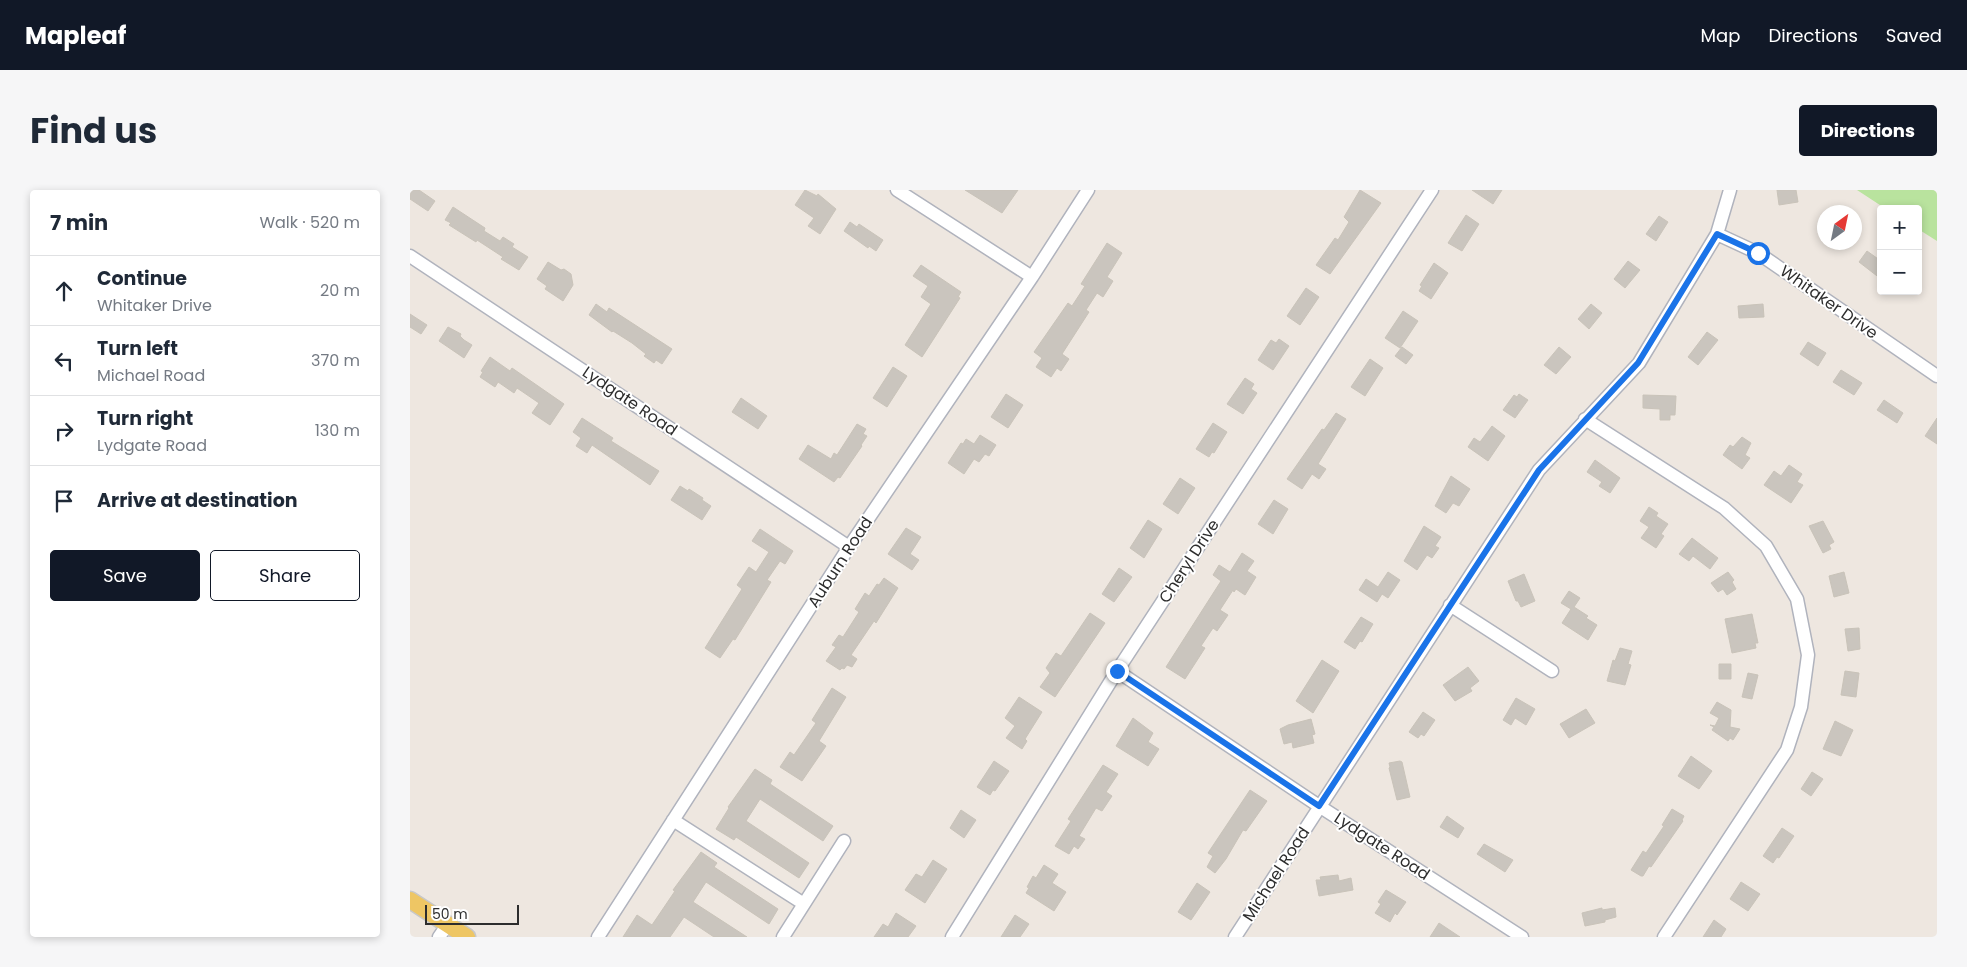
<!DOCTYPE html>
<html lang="en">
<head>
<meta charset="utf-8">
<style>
	:root { --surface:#fff; --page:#f6f6f7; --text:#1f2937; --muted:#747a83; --line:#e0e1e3; --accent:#111827 }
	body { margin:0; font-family:Poppins,sans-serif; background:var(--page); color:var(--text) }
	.controls { position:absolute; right:15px; top:15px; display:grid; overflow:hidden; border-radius:5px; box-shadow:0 2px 8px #0003 }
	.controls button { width:45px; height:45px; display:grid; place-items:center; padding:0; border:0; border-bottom:1px solid var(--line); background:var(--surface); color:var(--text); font:25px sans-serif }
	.compass { position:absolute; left:1407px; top:15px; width:45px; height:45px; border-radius:50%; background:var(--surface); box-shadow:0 2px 8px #0003; rotate:33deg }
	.scale { position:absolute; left:15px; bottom:12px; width:94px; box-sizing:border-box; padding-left:5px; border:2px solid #2d2d2d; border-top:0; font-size:14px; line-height:18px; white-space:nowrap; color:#2d2d2d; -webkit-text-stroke:4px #fff; paint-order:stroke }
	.stop { position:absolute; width:15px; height:15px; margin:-11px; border:4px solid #1a73e8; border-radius:50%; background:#fff }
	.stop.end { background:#1a73e8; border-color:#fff; box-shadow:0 1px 5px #0008 }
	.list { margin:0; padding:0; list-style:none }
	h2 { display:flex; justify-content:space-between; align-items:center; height:65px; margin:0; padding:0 20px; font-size:21px }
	h2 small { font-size:16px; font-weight:400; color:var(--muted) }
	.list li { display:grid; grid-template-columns:32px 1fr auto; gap:15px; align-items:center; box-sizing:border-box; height:70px; padding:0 20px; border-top:1px solid var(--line) }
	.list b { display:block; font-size:19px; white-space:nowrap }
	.list p { margin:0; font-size:16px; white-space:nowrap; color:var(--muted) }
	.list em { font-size:16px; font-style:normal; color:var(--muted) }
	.actions { display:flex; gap:10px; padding:15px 20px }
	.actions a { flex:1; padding:11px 0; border:1px solid var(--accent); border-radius:5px; text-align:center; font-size:18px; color:var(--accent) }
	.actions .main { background:var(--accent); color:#fff }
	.icon { flex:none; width:28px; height:28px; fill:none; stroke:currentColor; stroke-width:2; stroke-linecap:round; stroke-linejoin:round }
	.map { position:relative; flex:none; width:1527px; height:747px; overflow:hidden; border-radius:5px }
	header { display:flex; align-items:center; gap:30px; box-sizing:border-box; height:70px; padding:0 25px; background:var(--accent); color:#fff }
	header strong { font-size:24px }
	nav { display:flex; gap:28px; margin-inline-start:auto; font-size:18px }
	.intro { display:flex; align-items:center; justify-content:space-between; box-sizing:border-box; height:120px; padding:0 30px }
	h1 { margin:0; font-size:35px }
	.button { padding:12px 22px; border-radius:5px; background:var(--accent); color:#fff; font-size:18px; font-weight:700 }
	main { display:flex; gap:30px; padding:0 30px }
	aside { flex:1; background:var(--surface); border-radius:5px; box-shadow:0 2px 8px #0003 }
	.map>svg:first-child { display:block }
	.green { fill:#b9e39e }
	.building { fill:#cac5be; stroke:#c9c3b9 }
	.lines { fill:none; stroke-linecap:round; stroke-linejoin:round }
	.minor-casing { stroke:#b0b3bd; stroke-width:15 }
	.major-casing { stroke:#c8c8c8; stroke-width:19 }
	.minor { stroke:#fff; stroke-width:12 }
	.major { stroke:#eec664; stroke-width:16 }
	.route { stroke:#1a73e8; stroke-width:6 }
	.labels { text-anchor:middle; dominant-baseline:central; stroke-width:4; stroke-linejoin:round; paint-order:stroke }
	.street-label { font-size:16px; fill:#2d2d2d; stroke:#fff }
</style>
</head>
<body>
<header>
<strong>Mapleaf</strong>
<nav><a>Map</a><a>Directions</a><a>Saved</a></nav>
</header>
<div class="intro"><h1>Find us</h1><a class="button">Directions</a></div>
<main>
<aside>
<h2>7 min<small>Walk · 520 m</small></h2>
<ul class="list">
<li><svg class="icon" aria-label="ahead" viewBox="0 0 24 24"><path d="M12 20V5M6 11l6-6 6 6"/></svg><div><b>Continue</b><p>Whitaker Drive</p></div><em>20 m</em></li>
<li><svg class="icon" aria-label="left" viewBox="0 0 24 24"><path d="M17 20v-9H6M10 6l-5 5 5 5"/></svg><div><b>Turn left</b><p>Michael Road</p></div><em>370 m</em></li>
<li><svg class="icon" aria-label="right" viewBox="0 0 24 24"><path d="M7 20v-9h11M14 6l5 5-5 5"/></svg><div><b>Turn right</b><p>Lydgate Road</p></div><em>130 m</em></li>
<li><svg class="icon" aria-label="arrive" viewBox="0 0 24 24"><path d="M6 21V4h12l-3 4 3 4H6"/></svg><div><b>Arrive at destination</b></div></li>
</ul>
<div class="actions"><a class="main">Save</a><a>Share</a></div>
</aside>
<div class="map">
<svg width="1527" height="747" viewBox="0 0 1527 747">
	<rect width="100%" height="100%" fill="#eee7e0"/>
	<!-- green -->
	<path class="green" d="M1447 0H1527V51L1508 39V19H1476Z"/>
	<!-- building -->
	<path class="building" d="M0 0H9L25 11 18 21 0 9Z
		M395 0 407 6 408 4 426 19 410 44 398 36 404 28 385 15Z
		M555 0H608L592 23Z
		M950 0 971 13 920 84 906 75 925 48 928 50 939 32 934 27Z
		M1062 0H1092L1083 14Z
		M1367 0H1386L1388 12 1369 15Z
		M43 17 75 38 74 41 90 51 93 47 104 54 102 57 118 67 109 80 91 69 93 67 67 50 66 52 39 35 41 33 35 30Z
		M1056 25 1069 34 1052 61 1038 53Z
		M1249 26 1258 32 1246 51 1236 44Z
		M440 32 447 37 449 34 473 50 466 61 459 56 458 58 434 41Z
		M697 53 712 63 697 87 703 91 693 107 687 103 676 120 679 122 652 164 659 169 651 181 647 178 641 187 626 177 632 168 624 162 658 113 662 116 675 96 671 94Z
		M1457 61 1471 71V89L1449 72Z
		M1218 71 1230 80 1215 98 1204 89Z
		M138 72 151 80 154 79 161 84 163 95 153 111 135 99 137 96 127 89Z
		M1024 73 1038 83 1021 109 1009 101 1012 96 1010 95Z
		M511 75 551 102 548 107 550 108 512 167 495 155 521 114 511 107 518 96 503 86Z
		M896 98 909 107 890 135 877 126Z
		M186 114 197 122 199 118 262 159 252 174 246 170 244 173 234 166 236 164 222 153 203 141 202 142 179 125Z
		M1181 114 1192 123 1179 139 1168 129Z
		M1353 114 1354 127 1329 128 1328 116Z
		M993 121 1008 131 990 158 975 148Z
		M0 124 17 135 11 144 0 137Z
		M38 137 51 144 50 146 54 150 62 155 54 168 29 151Z
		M1297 142 1308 150 1288 175 1278 167Z
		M869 149 879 156 863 180 848 170 861 150 866 153Z
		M1398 152 1416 163 1408 176 1390 164Z
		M992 157 1003 165 996 174 985 166Z
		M1149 157 1161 167 1146 184 1134 175Z
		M80 167 100 181 102 178 154 214 140 235 122 223 129 213 107 198 104 203 88 192 85 197 70 187 73 182 71 181Z
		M960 169 973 178 955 206 941 197Z
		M483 177 497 186 477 217 463 208Z
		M1431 180 1452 193 1444 205 1423 192Z
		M835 188 844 194 841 199 847 203 833 224 817 214Z
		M596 204 613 215 598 238 581 227Z
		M1109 204 1118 210 1105 228 1093 220 1104 205 1107 207Z
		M1233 205 1266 206 1265 225H1260V230H1250V219L1233 218Z
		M331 208 357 226 348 239 322 222Z
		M1474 210 1493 223 1487 233 1467 220Z
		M926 223 936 229 908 274 916 279 909 289 902 284 892 299 877 289 912 239 914 240Z
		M172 228 203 248 201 251 249 281 240 295 182 255 177 263 166 256 171 248 163 242Z
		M1527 228V254L1515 246Z
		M803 233 817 242 804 263 802 262 799 267 786 259Z
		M447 234 456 239 453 244 457 246 451 255 452 256 430 288 428 287 424 292 389 269 398 255 421 269 424 263 427 265Z
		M1082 236 1095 246 1078 271 1058 257 1064 248 1070 252Z
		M570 245 586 255 579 266 575 264 569 272 564 269 554 284 538 273 551 253 553 254 556 249 564 254Z
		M1332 247 1341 253 1335 265 1340 268 1332 279 1313 265 1320 255 1323 257Z
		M1185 270 1210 288 1200 303 1189 296 1192 292 1177 282Z
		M1379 275 1392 284 1387 292 1393 295 1381 313 1354 295 1364 281 1371 286Z
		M1041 286 1060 299 1049 316 1043 313 1036 323 1025 316Z
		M770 288 785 298 768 324 753 314Z
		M270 296 278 301 279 299 293 308 292 310 301 316 292 330 261 310Z
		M864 310 878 319 863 344 848 334Z
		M1239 317 1248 323 1246 326 1258 334 1251 344 1254 346 1246 358 1231 348 1239 337 1230 331Z
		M738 330 752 339 734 368 720 358Z
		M1413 331 1424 352 1419 355 1421 359 1413 363 1399 336Z
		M1014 336 1031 347 1025 356 1029 358 1022 368 1017 365 1007 380 994 371Z
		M496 338 511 347 500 364 509 370 502 380 478 364Z
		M350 339 383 361 375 374 370 371 357 390 361 392 325 450 323 449 310 468 295 458 332 399 327 395 339 377 346 382 359 362 342 351Z
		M1282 348 1308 368 1300 379 1283 366 1279 371 1269 364Z
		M832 363 844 371 837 381 846 387 835 405 826 399 824 402 823 400 810 420 818 425 807 441 803 438 791 456 795 458 775 489 756 477 811 391 803 385 809 375 820 382Z
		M709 378 722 387 704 412 692 404Z
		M978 382 990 390 978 408 972 404 967 412 949 400 956 389 968 397Z
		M1318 382 1324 390 1322 392 1326 399 1317 405 1313 399 1308 402 1301 393Z
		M1434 382 1439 403 1424 407 1419 386Z
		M1114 384 1125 411 1111 417 1108 411H1106L1098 391Z
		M474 388 488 398 466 433 464 431 441 465 447 469 442 477 437 475 434 479 432 478 430 480 416 471 426 457 422 455 429 445 433 447 449 422 445 419 455 403 459 406 467 394 469 395Z
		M1159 401 1170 408 1164 417 1178 426 1176 428 1187 435 1178 450 1152 433 1161 419 1151 413Z
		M680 423 695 433 645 507 630 497 640 483 636 478 646 463 651 466Z
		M1342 424 1348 453H1345L1346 458 1322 463 1315 429Z
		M951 427 963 434 952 452 950 451 945 459 934 452Z
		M1449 438 1450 459 1438 461 1435 439Z
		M1210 458 1222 461 1218 474 1221 475 1215 495 1197 491 1203 470 1205 471Z
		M912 470 929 481 903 523 886 511Z
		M1309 474H1321V489H1309Z
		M1058 477 1069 491 1060 498 1062 501 1045 511 1033 495Z
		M1435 481 1449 483 1446 507 1431 505Z
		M1338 483 1348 485 1342 509 1332 507Z
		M422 498 436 507 409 551 416 556 392 591 370 577 380 562 384 565 406 533 402 530Z
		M609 507 632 522 615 549 617 551 612 559 596 548 605 536 595 528Z
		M1106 508 1125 519 1116 535 1105 528 1101 535 1093 530Z
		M1307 512 1321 520 1320 537 1330 539 1323 550 1320 548 1318 551 1302 540 1304 537 1300 535 1305 536 1309 528 1300 523Z
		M1176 519 1185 533 1159 548 1150 534Z
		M1013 522 1025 530 1014 546 1011 544 1008 548 999 542Z
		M723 528 743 543 738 552 749 559 738 576 706 556Z
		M901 529 905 544 902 545 904 553 883 558 882 552 874 554 870 539 878 535Z
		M1425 531 1443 540 1431 566 1413 559Z
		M1281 566 1302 581 1289 599 1268 586Z
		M584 571 599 581 585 601 583 600 580 605 567 597Z
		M990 571 992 572 1000 607 987 610 979 578 980 577 979 573Z
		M693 575 708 584 696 602 702 606 692 621 686 618 669 646 675 649 668 659 664 656 659 664 645 656 661 631 658 629Z
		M345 579 362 590 360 594 423 636 413 651 350 609 336 631 399 673 389 688 326 647 324 650 306 639 319 618 318 617Z
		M1402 582 1413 589 1401 606 1391 599Z
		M840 600 857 611 836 641 833 640 816 669 805 683 797 677 803 666 798 663Z
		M1262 619 1274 626 1272 630 1273 631 1241 677 1239 676 1233 686H1231L1221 680 1233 661 1236 663 1254 636 1252 635Z
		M551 620 566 630 554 648 540 638Z
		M1037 626 1054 638 1048 648 1030 637Z
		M1372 638 1384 646 1369 668 1367 667 1363 673 1353 666Z
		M1074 654 1103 670 1095 682 1067 664Z
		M291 662 307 673 304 677 368 719 359 734 296 692 283 712 337 747H304L274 727 260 747H213L227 725 242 735 265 701 263 700Z
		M523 670 537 679 515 713 495 700 506 684 512 687Z
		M634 675 648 684 642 693 656 702 644 721 616 703 619 698 617 697 623 686 626 688Z
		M928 685 929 691 941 688 943 700 909 706 906 690H911L910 687Z
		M1331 692 1350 704 1338 721 1320 709Z
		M787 693 800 702 781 730 768 722Z
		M976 700 996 712 987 725 985 723 980 732 965 723 971 714 968 712Z
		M1192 718V720L1205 718 1206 727 1195 730V732L1175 736 1172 723Z
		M486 723 506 736 498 747H464L473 734 478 737Z
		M605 725 619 734 610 747H591Z
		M1304 730 1316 739 1311 747H1293Z
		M1029 733 1050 747H1020Z"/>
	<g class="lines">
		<!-- minor casing -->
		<g class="minor-casing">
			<path id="minor" d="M487 0 622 87
				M1307 44 1348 63 1527 186
				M0 66 439 357
				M1175 229 1314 318 1356 356 1387 409 1398 465 1391 517 1377 560 1254 747
				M1040 415 1142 481
				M707 481 909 616 1112 747
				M263 630 394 714
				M29 747 38 734
				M188 747 439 357 622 87 678 0
				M373 747 434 651
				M542 747 707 481 1022 0
				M825 747 1129 280 1229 173 1307 44 1320 0"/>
		</g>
		<!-- major casing -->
		<g class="major-casing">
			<path id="major" d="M0 710 57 747"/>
		</g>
		<!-- minor -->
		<use href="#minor" class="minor"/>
		<!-- major -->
		<use href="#major" class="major"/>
	</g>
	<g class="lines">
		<!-- route -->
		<path class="route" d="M707 481 909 616 1129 280 1228 173 1307 44 1348 63"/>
	</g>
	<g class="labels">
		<!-- street labels -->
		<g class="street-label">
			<text transform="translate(1419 112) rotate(35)">Whitaker Drive</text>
			<text transform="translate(220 211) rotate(34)">Lydgate Road</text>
			<text transform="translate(779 371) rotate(-57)">Cheryl Drive</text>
			<text transform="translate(430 372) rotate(-57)">Auburn Road</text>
			<text transform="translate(972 656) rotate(33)">Lydgate Road</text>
			<text transform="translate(866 684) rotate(-57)">Michael Road</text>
		</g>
	</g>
</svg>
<div class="controls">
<button>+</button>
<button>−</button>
</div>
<svg class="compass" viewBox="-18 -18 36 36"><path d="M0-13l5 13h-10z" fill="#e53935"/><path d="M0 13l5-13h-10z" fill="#747a83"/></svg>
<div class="scale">50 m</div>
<div class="stop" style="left:1348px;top:63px"></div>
<div class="stop end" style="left:707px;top:481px"></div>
</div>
</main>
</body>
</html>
